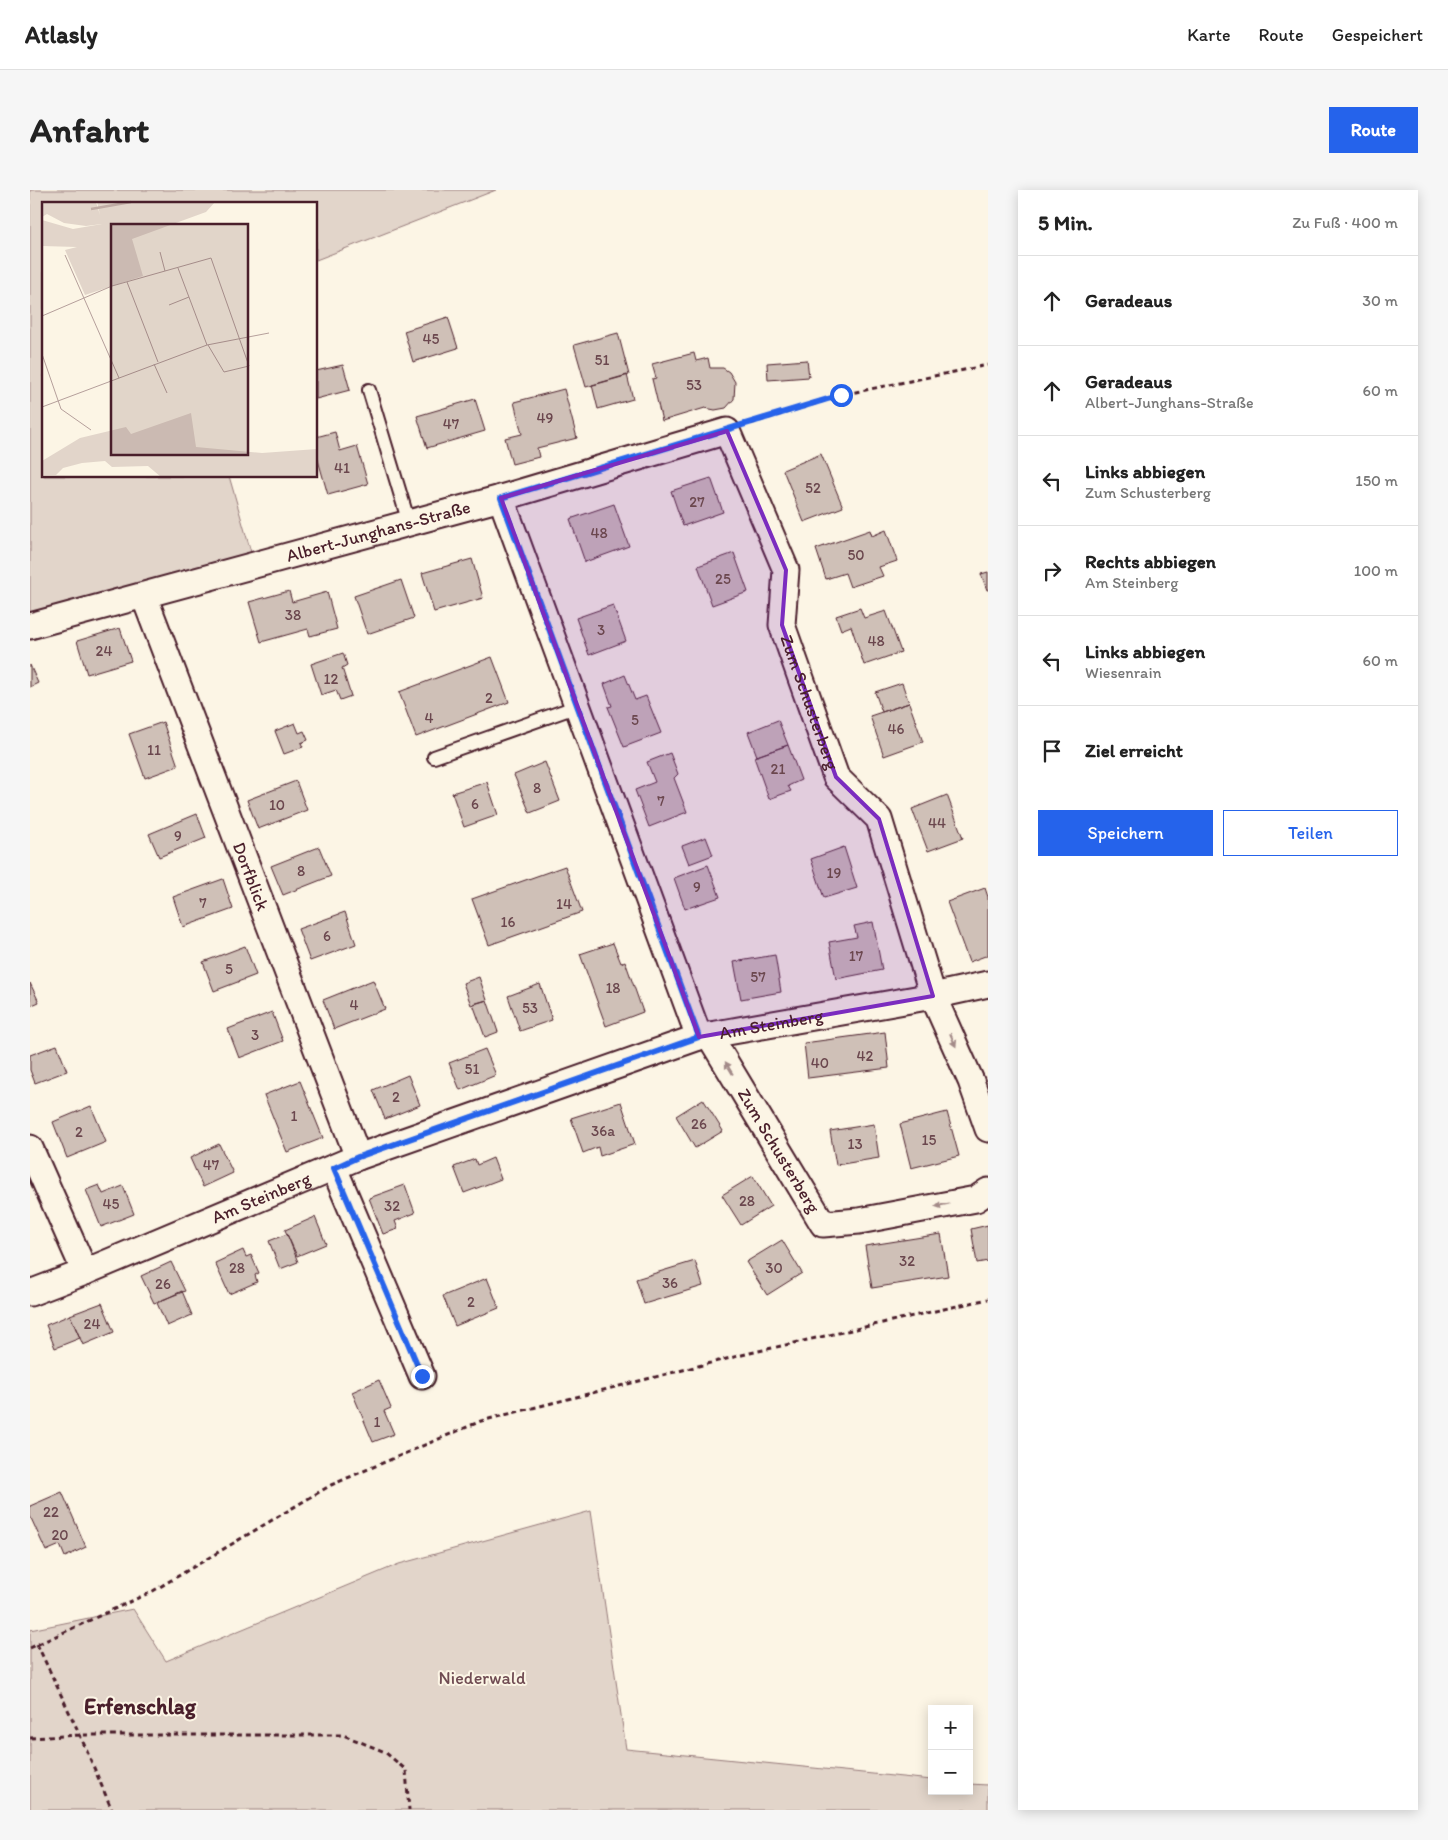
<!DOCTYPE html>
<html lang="de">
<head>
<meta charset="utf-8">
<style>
	:root { --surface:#fff; --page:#f6f6f6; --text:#222; --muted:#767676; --line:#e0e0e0; --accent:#2563eb }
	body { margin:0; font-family:Itim,sans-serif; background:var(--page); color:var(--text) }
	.controls { position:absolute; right:15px; bottom:15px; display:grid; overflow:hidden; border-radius:0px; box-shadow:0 2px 12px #0003 }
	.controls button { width:45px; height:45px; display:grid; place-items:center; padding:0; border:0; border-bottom:1px solid var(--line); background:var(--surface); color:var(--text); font:25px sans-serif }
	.stop { position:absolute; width:15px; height:15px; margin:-11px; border:4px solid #2563eb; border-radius:50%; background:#fff }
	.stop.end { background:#2563eb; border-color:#fff; box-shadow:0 1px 5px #0008 }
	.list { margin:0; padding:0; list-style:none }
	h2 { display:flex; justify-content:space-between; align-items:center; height:65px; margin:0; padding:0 20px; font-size:21px }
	h2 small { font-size:16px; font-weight:400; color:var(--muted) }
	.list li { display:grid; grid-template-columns:32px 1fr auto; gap:15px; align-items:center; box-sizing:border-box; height:90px; padding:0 20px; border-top:1px solid var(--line) }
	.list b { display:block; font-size:19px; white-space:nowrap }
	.list p { margin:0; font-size:16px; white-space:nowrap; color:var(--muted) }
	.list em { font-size:16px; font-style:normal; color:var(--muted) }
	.actions { display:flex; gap:10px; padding:15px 20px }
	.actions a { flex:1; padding:11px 0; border:1px solid var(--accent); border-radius:0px; text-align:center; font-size:18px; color:var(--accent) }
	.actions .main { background:var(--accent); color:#fff }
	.icon { flex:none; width:28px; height:28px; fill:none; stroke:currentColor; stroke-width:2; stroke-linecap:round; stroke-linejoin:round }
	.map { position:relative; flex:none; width:958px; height:1620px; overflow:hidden; border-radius:0px }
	header { display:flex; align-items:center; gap:30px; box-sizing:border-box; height:70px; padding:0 25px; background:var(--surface); border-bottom:1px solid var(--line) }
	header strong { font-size:24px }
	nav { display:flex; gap:28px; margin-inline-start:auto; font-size:18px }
	.intro { display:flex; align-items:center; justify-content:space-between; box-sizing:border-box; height:120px; padding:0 30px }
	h1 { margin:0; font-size:35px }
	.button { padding:12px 22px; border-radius:0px; background:var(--accent); color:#fff; font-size:18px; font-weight:700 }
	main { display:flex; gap:30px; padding:0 30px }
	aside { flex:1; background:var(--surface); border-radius:0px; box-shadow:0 2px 12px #0003 }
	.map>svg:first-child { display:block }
	.green { fill:#e2d5ca; stroke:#967a7a }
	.building { fill:#cfc0b7; stroke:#4a1f2b }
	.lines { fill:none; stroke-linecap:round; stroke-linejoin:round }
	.service-casing { stroke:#4a1f2b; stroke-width:16 }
	.minor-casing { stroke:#4a1f2b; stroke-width:29 }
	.path { stroke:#4a1f2b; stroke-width:3; stroke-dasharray:5 4; stroke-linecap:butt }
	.service { stroke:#fcf5e5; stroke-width:12 }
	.minor { stroke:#fcf5e5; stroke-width:25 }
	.oneway { fill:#a38a88 }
	.route { stroke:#2563eb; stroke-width:6 }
	.marked { fill:#7b2cbf; fill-opacity:0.2; stroke:#7b2cbf; stroke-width:4; stroke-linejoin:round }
	.labels { text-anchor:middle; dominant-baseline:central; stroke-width:4; stroke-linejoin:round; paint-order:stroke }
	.number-label { font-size:15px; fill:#6b474e }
	.street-label { font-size:18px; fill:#4a1f2b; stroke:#fcf5e5 }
	.park-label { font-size:18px; fill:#704c53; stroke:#fcf5e5 }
	.district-label { font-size:22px; font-weight:bold; fill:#4a1f2b; stroke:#fcf5e5 }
	.inset-river { fill:none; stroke:#c0aca5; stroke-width:2.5 }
	.inset-road { fill:none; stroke:#b59f9b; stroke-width:1 }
	.view { fill:#4a1f2b; fill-opacity:0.15; stroke:#4a1f2b; stroke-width:2.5 }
	.inset-edge { fill:none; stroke:#4a1f2b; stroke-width:2.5 }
</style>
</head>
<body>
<header>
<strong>Atlasly</strong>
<nav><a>Karte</a><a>Route</a><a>Gespeichert</a></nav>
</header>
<div class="intro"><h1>Anfahrt</h1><a class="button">Route</a></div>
<main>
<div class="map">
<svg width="958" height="1620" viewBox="0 0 958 1620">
	<rect width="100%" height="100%" fill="#fcf5e5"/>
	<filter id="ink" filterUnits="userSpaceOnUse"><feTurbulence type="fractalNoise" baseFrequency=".02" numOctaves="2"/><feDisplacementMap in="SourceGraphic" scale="10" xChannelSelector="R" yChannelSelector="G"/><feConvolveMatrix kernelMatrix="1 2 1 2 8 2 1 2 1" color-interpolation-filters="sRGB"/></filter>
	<g filter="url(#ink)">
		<!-- green -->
		<path class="green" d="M0 0H466L286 70V14H14V286H199L223 369 0 427Z
			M561 1321 596 1559 902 1590V1601H939V1594L958 1595V1620H0V1440L103 1419 136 1471 369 1374Z"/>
		<!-- building -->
		<path class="building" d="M418 127 428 158 383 172 374 141Z
			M588 143 599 185 556 197 544 155Z
			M664 163 666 171 678 168 680 178H693L699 182 705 192 704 209 696 218 685 220 675 218 632 231 622 189 626 188 622 174Z
			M777 170 779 187 738 190 737 173Z
			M313 175 320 200 286 209V181Z
			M597 185 603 209 568 219 562 195Z
			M534 199 547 248 507 258 509 267 482 274 475 248 492 244 484 212Z
			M445 209 455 241 397 258 387 226Z
			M305 242 310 261 327 256 338 294 298 305 286 263V247Z
			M791 264 813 317 774 332 753 280Z
			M681 288 693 322 653 336 641 301Z
			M584 314 599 356 555 372 540 329Z
			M840 340 842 346 856 340 867 371 849 377 853 386 820 397 815 383 796 389 786 359Z
			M704 363 718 402 682 415 668 376Z
			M442 369 453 408 404 422 392 383Z
			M958 382V400H957L951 384Z
			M371 390 384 428 337 444 324 406Z
			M259 401 262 412 297 402 307 439 280 446 278 439 231 452 219 412Z
			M583 415 596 451 559 465 546 428Z
			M830 418 834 428 856 421 871 462 834 475 821 436 811 440 806 426Z
			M90 438 101 471 57 484 47 451Z
			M313 463 317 475 312 478 321 506 310 510 306 500 291 505 281 474Z
			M462 467 479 512 386 547 369 502Z
			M0 475 8 493 0 497Z
			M595 485 605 510 616 506 631 543 594 557 578 517 582 516 574 494Z
			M872 493 879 513 852 522 845 502Z
			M879 513 893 552 854 566 840 526Z
			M748 530 758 555 727 566 718 542Z
			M133 532 148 576 115 588 99 544Z
			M265 533 269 543 274 541 278 550 271 553 273 557 254 564 245 541Z
			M758 555 771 590 758 596 761 601 739 609 724 567Z
			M640 563 648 584 644 588 657 622 619 637 605 600 625 592 617 572Z
			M515 572 530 611 500 623 484 585Z
			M266 591 277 620 228 639 217 610Z
			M457 592 468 625 434 637 422 603Z
			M917 605 933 648 898 661 882 619Z
			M167 624 176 648 129 667 119 644Z
			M676 647 683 665 659 674 652 656Z
			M289 657 301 686 253 705 241 676Z
			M814 657 827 698 794 708 781 669Z
			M678 675 690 707 655 719 644 688Z
			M535 676 552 722 459 755 442 709Z
			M193 689 203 719 153 737 143 707Z
			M955 698 958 707V765L939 772 917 712Z
			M315 722 326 754 280 771 268 739Z
			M843 732 852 780 806 789 799 752 827 747 824 736Z
			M583 753 591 773 595 771 613 822 576 836 550 764Z
			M215 756 226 785 184 801 173 772Z
			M745 765 751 802 711 809 704 772Z
			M449 787 457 810 441 815 433 793Z
			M343 790 355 819 304 839 293 810Z
			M0 793 9 812 0 816Z
			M510 794 522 830 490 841 478 806Z
			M457 810 468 842 455 847 443 814Z
			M242 822 253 851 209 868 198 839Z
			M855 842 859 878 778 888 774 853Z
			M27 855 37 881 5 893 0 880V865Z
			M455 859 466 885 430 900 419 873Z
			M378 885 390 915 355 929 343 900Z
			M270 891 293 948 257 962 234 905Z
			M673 909 693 941 665 958 646 926Z
			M591 912 605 954 570 966 568 957 553 963 541 928Z
			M61 916 76 952 37 968 23 932Z
			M917 922 929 966 881 978 870 934Z
			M844 934 849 968 806 975 800 941Z
			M189 954 203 983 173 997 160 968Z
			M463 968 471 989 434 1003 424 977 445 969 447 975Z
			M723 986 741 1016 711 1035 692 1005Z
			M69 995 73 1004 93 996 104 1024 71 1037 56 1000Z
			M375 995 385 1023 365 1031 368 1039 353 1044 339 1008Z
			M285 1027 296 1054 267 1066 255 1040Z
			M958 1035V1071L947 1073 941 1039Z
			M257 1044 268 1072 250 1079 239 1051Z
			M911 1044 918 1086 842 1098 835 1056Z
			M752 1050 772 1083 737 1105 716 1072Z
			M213 1060 216 1067 221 1065 229 1083 225 1085 227 1092 199 1104 185 1073Z
			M665 1071 673 1096 614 1114 606 1089Z
			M141 1072 155 1101 124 1113 111 1086Z
			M457 1088 469 1118 425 1136 413 1106Z
			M152 1101 162 1125 137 1136 127 1113Z
			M72 1113 84 1142 53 1155 40 1125Z
			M40 1125 50 1148 25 1158 16 1135Z
			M349 1190 361 1218 354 1221 364 1244 343 1252 322 1202Z
			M32 1302 56 1357 35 1367 30 1355 16 1361 0 1326V1316Z"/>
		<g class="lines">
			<!-- service casing -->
			<g class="service-casing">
				<path id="service" d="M339 200 379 333
					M404 567 548 516"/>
			</g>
			<!-- minor casing -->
			<g class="minor-casing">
				<g id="minor">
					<path d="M471 308 669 847"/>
					<path id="s1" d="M114 406 328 967"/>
					<path id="s2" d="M0 436 471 308 697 241 756 380 752 435 806 587 849 629 903 806 941 891 958 939"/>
					<path id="s3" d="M679 845 793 1034 829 1031 946 1009 958 1001"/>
					<path d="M0 958 55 1082"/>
					<path d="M304 978 392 1186"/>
					<path id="s4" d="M0 1103 55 1082 328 967 669 847 903 806 958 794"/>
				</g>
			</g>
			<!-- path -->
			<path class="path" d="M721 233 811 205 958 175
				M7 1454 50 1545 82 1620
				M0 1458 123 1401 301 1295 451 1231 720 1163 958 1109
				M0 1548 50 1545H313L355 1562 376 1580 379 1620"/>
			<!-- service -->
			<use href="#service" class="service"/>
			<!-- minor -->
			<use href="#minor" class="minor"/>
		</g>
		<!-- one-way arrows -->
		<defs><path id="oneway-solid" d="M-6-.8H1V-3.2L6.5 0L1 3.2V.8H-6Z" transform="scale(1.25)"/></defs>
		<g class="oneway">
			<use href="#oneway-solid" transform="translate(923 850) rotate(66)"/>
			<use href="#oneway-solid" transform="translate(699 878) rotate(-121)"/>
			<use href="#oneway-solid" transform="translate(912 1015) rotate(169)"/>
		</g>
	</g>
	<g class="lines" filter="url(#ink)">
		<!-- route -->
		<path class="route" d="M392 1186 304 978 328 967 669 847 471 308 811 205"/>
	</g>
	<!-- marked area -->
	<path class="marked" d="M697 241 756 380 752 435 806 587 849 629 903 806 669 847 471 308Z"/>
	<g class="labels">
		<!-- number labels -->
		<g class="number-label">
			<text x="401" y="149">45</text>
			<text x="572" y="170">51</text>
			<text x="664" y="195">53</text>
			<text x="515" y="228">49</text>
			<text x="421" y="234">47</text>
			<text x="312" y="278">41</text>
			<text x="783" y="298">52</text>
			<text x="667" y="312">27</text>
			<text x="569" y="343">48</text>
			<text x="826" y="365">50</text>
			<text x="693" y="389">25</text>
			<text x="263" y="425">38</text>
			<text x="571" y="440">3</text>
			<text x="846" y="451">48</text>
			<text x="74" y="461">24</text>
			<text x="301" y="489">12</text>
			<text x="459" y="508">2</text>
			<text x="399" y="528">4</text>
			<text x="605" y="530">5</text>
			<text x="866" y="539">46</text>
			<text x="124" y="560">11</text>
			<text x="748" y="579">21</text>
			<text x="507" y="598">8</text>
			<text x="631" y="611">7</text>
			<text x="445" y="614">6</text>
			<text x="247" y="615">10</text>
			<text x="907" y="633">44</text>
			<text x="148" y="646">9</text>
			<text x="271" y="681">8</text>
			<text x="804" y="683">19</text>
			<text x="667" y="697">9</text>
			<text x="173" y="713">7</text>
			<text x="534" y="714">14</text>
			<text x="478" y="732">16</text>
			<text x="297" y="746">6</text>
			<text x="826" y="766">17</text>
			<text x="199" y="779">5</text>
			<text x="728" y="787">57</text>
			<text x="583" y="798">18</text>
			<text x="324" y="815">4</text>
			<text x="500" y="818">53</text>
			<text x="225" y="845">3</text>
			<text x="835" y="866">42</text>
			<text x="790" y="873">40</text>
			<text x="442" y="879">51</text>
			<text x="366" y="907">2</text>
			<text x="264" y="926">1</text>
			<text x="669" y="934">26</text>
			<text x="573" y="941">36a</text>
			<text x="49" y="942">2</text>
			<text x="899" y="950">15</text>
			<text x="825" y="954">13</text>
			<text x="181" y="975">47</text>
			<text x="717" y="1011">28</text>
			<text x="81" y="1014">45</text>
			<text x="362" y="1016">32</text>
			<text x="877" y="1071">32</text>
			<text x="207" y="1078">28</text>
			<text x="744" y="1078">30</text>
			<text x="640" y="1093">36</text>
			<text x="133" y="1094">26</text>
			<text x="441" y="1112">2</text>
			<text x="62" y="1134">24</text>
			<text x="347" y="1232">1</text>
			<text x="21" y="1322">22</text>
			<text x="30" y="1345">20</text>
		</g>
		<!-- street labels -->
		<g class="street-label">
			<text stroke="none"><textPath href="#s2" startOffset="361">Albert-Junghans-Straße</textPath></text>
			<text stroke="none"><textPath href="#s2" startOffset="1012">Zum Schusterberg</textPath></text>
			<text stroke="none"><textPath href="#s1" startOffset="300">Dorfblick</textPath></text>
			<text stroke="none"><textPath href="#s4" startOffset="790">Am Steinberg</textPath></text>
			<text stroke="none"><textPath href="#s3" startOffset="135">Zum Schusterberg</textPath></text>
			<text stroke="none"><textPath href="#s4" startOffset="250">Am Steinberg</textPath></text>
		</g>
		<!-- park labels -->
		<g class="park-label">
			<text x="452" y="1488">Niederwald</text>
		</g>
		<!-- district labels -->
		<g class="district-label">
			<text x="110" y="1516">Erfenschlag</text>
		</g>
	</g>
	<!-- overview -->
	<g transform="translate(12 12)">
		<rect width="275" height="275" fill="#fcf5e5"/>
		<path d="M0 0H54L58 13 55 0H173L164 10 90 37 101 74 43 93 23 48 35 45 0 44V18L31 27 60 22 44 24 22 21 5 12 0 15ZM149 211 154 245 220 251 275 247V275H119L106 264 70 265 63 259 40 261 21 266 14 273H0V259L38 236 84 225 89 232Z" fill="#e2d5ca"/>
		<path class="inset-river" d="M49 7 89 0"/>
		<path class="inset-road" d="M118 50 123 69M23 53 77 176M136 66 165 143M85 80 116 160M127 103 147 95M0 114 70 84 169 56 207 164 182 170 166 143M0 152 19 207 49 228M112 162 125 191M0 205 165 143 227 131"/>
		<path class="view" d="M69 22H206V253H69Z"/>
		<rect width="275" height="275" class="inset-edge"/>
	</g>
</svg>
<div class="controls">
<button>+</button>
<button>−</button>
</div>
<div class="stop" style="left:811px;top:205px"></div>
<div class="stop end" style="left:392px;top:1186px"></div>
</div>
<aside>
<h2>5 Min.<small>Zu Fuß · 400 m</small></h2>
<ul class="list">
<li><svg class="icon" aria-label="ahead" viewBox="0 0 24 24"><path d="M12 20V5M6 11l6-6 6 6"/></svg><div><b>Geradeaus</b></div><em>30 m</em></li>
<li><svg class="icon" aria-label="ahead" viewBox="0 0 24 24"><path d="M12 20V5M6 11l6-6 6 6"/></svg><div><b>Geradeaus</b><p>Albert-Junghans-Straße</p></div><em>60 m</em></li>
<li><svg class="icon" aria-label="left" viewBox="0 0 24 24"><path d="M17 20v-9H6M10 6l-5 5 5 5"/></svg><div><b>Links abbiegen</b><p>Zum Schusterberg</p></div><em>150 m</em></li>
<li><svg class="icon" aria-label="right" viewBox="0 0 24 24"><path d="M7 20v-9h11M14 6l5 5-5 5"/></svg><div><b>Rechts abbiegen</b><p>Am Steinberg</p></div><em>100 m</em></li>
<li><svg class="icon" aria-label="left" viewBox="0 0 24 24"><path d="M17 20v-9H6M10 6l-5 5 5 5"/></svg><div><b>Links abbiegen</b><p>Wiesenrain</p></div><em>60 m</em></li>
<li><svg class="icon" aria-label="arrive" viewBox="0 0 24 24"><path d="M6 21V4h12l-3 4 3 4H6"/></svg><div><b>Ziel erreicht</b></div></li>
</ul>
<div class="actions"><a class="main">Speichern</a><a>Teilen</a></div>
</aside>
</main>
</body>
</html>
